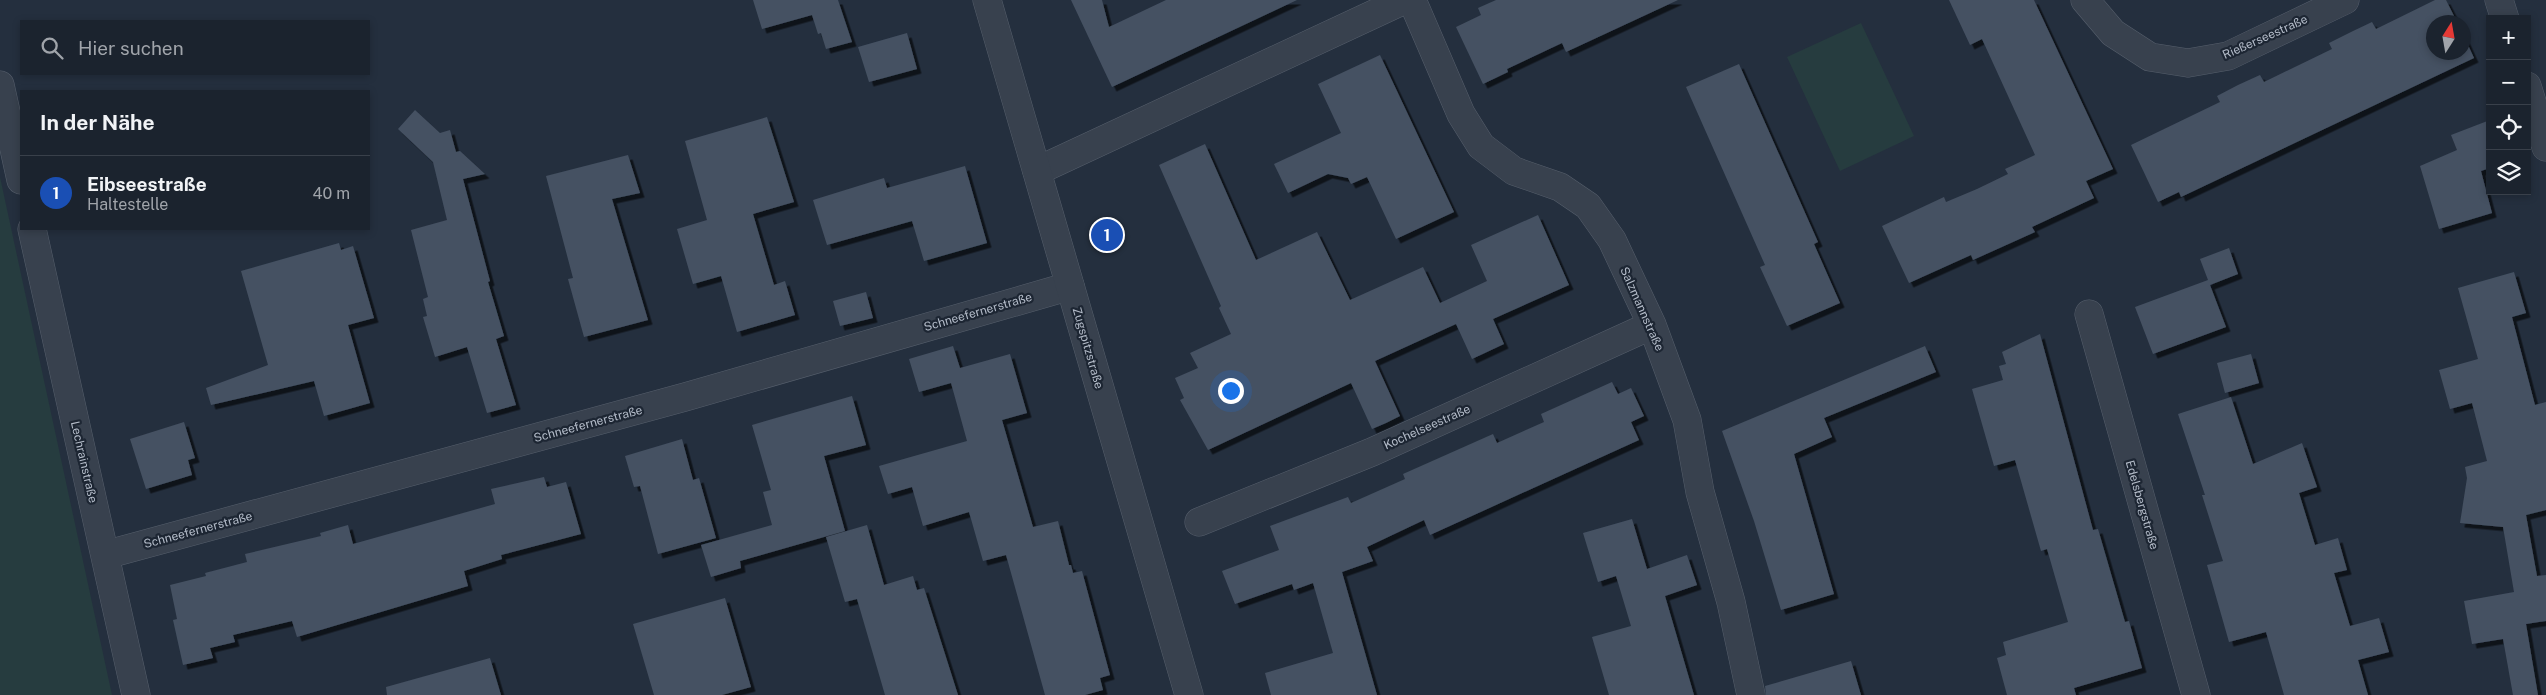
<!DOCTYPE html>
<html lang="de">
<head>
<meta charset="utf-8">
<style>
	:root { --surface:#1b232e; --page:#242b36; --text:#f1f3f6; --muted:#a0a4aa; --line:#39404a; --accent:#8bbbb9 }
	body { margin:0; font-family:"Public Sans",sans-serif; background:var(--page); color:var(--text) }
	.controls { position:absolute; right:15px; top:15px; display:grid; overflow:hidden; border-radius:0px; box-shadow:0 2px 8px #0003 }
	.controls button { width:45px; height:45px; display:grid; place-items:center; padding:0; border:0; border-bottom:1px solid var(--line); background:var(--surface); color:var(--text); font:25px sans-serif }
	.compass { position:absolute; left:2426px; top:15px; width:45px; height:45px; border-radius:50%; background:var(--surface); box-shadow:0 2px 8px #0003; rotate:11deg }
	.you { position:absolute; left:1230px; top:390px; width:18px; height:18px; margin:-12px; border:4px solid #fff; border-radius:50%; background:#1a73e8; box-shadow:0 0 0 8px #1a73e833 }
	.badge { display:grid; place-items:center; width:32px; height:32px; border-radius:50%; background:var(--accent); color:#fff; font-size:16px; font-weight:700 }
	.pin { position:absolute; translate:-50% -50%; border:2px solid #fff; box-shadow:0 1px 5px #0006 }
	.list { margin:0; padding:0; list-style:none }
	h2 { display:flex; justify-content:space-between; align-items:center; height:65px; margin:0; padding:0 20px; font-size:21px }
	h2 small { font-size:16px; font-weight:400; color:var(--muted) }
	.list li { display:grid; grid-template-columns:32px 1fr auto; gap:15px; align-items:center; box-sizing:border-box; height:75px; padding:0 20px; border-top:1px solid var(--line) }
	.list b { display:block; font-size:19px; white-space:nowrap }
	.list p { margin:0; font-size:16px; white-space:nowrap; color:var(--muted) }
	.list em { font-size:16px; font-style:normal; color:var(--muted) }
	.icon { flex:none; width:28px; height:28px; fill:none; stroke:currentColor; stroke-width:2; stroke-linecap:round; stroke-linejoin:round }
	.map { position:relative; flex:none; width:2546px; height:695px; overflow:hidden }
	.search { position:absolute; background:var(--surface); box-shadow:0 2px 8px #0003; left:20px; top:20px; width:350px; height:55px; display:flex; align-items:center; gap:12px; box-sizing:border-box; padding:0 18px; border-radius:0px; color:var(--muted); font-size:19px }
	.panel { position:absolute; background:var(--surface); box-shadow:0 2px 8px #0003; left:20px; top:90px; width:350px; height:140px; border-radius:0px }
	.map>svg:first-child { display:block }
	.green { fill:#263c3f }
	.building { fill:#455162; filter:url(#shadow) }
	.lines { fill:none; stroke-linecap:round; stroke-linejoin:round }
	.minor-casing { stroke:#565f6c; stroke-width:29 }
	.tertiary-casing { stroke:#565f6c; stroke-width:29 }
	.minor { stroke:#38414e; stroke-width:28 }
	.tertiary { stroke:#38414e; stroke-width:28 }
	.labels { text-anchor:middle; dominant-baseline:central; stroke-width:4.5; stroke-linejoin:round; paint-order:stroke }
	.street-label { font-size:12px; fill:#b4bcc9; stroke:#1d2633 }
</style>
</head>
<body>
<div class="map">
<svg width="2546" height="695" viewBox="0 0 2546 695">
	<defs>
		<filter id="shadow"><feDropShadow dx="4.5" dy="4.5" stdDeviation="0" flood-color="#0009"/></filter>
	</defs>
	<rect width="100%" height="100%" fill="#242f3e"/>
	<!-- green -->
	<path class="green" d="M1861 23 1914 136 1840 171 1787 57Z
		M0 177 112 695H0Z"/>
	<!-- building -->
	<path class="building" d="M753 0H838L852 42 826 49 821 33 818 34 812 15 762 29Z
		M1071 0H1102L1109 27 1166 0H1297L1112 87Z
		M1496 0H1678L1566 52 1562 43 1507 69 1508 72 1483 84 1456 27 1481 15 1478 8Z
		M1949 0H2034L2113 169 2086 181 2094 198 2032 227 2035 232 1973 260 1971 255 1909 283 1882 226 1944 197 1946 202 1977 189 2008 174 2005 169 2035 155 1982 39 1970 45Z
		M2435 0H2446L2457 22H2434V52H2464V36L2474 58 2181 197 2179 192 2158 202 2131 145 2220 102 2217 96 2238 85 2260 75 2264 82 2332 49 2329 43 2351 32 2372 22 2376 29Z
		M907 33 917 69 869 82 858 47Z
		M1380 55 1454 212 1396 239 1367 177 1351 184 1348 178 1328 174 1288 193 1274 164 1341 133 1318 84Z
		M1739 64 1818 242 1814 244 1840 303 1787 326 1760 267 1765 265 1686 87Z
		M415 110 440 133 450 130 456 152 460 151 485 174 463 179 490 281 488 282 504 336 496 339 516 405 487 413 467 347 435 357 423 317 427 316 423 299 428 297 411 230 447 220 433 162 398 129Z
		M767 117 794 202 753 214 774 285 785 281 795 315 737 332 721 276 693 284 677 229 707 220 685 141Z
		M2490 120V168L2481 171 2492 213 2439 229 2420 166 2457 150 2451 135Z
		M1205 144 1256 260 1317 232 1350 300 1423 267 1440 303 1487 281 1471 245 1538 215 1569 285 1493 319 1504 344 1472 359 1456 324 1375 361 1400 416 1386 423 1372 429 1351 383 1208 450 1180 400 1184 398 1175 378 1198 368 1190 353 1231 334 1219 308 1221 306 1159 165Z
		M628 155 640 193 612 199 648 320 584 337 568 279 573 278 546 176Z
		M965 166 987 243 924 261 912 221 827 245 813 200 884 178 887 188Z
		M339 243 341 250 353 246 374 318 348 325 370 403 324 416 314 381 211 405 206 388 268 365 241 271Z
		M2229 248 2238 274 2210 285 2226 327 2153 354 2135 307 2208 280 2200 259Z
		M2514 272 2526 313 2512 317 2535 405 2546 402V510L2526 515 2537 576 2546 575V621L2526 624 2538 695H2513L2503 639 2472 644 2464 601 2514 592 2503 527 2460 523 2467 478 2465 467 2487 461 2472 403 2450 409 2439 370 2478 359 2458 288Z
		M866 292 873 318 840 326 833 301Z
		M2040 334 2093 530 2098 529 2125 622 2129 621 2142 668 2074 688 2076 695H2007L1997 658 2006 655 2003 642 2068 622 2047 549 2041 551 2015 460 1994 466 1972 389 2003 380 1999 366 2006 364 2002 352Z
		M953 346 960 368 1010 354 1027 413 1002 420 1033 527 1058 521 1069 565H1071L1073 573 1082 571 1110 675 1100 678 1103 690 1085 695H1045L1006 555 983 561 969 512 923 526 912 487 888 494 879 466 967 441 951 383 919 392 909 359Z
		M1925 346 1936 372 1824 418 1832 437 1794 454 1834 594 1781 610 1754 521 1722 431Z
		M2251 354 2259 383 2225 393 2217 363Z
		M1612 382 1618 394 1631 388 1644 416 1631 422 1639 440 1430 535 1424 520 1367 547 1373 561 1342 572 1377 695H1271L1265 673 1333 653 1313 583 1294 590 1292 584 1235 604 1222 571 1279 550 1270 526 1348 497 1351 503 1405 479 1403 474 1493 434 1497 443 1544 422 1541 414Z
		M852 396 866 445 824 456 845 531 740 561 741 568 711 577 701 545 772 525 763 492 771 490 752 425Z
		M2231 397 2253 464 2302 443 2317 487 2299 493 2315 545 2338 538 2347 570 2334 573 2350 626 2379 618 2389 652 2358 660 2368 695H2284L2266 632 2229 642 2207 565 2223 561 2202 495H2205L2178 414Z
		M184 422 195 458 188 460 192 475 146 489 130 439Z
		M682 439 693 480 699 478 716 538 658 554 640 486 634 487 625 456Z
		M544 477 547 487 566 482 581 534 501 555 502 559 464 571 468 586 297 637 292 621 233 635 235 642 210 648 213 658 183 665 173 620 177 619 170 585 206 576 205 573 247 562 245 554 321 536 320 533 348 525 353 544 495 504 491 489Z
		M1632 519 1647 569 1687 555 1697 585 1665 596 1694 695H1609L1592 637 1631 626 1616 576 1598 582 1583 533Z
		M867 525 884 585 913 576 917 590 924 588 958 695H885L857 599 845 602 826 537Z
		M725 598 751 687 722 695H654L633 624Z
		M490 658 501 695H387L386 687Z
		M1851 661 1861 695H1766L1765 686Z"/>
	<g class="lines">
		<!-- minor casing -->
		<g class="minor-casing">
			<path id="minor" d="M1412 0 1461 114 1481 146 1514 171 1560 187 1588 206 1612 240 1652 325 1687 420 1700 492 1731 602 1751 695
				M2085 0 2113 33 2150 57 2188 63 2228 56 2345 0
				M2499 0 2505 19
				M0 85 21 180
				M2527 86 2546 147
				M1037 171 1404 0
				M32 229 136 695
				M2089 314 2196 695
				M1199 522 1372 452 1652 325
				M105 555 685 397 1070 286"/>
		</g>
		<!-- tertiary casing -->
		<g class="tertiary-casing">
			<path id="tertiary" d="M987 0 1189 695"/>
		</g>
		<!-- minor -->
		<use href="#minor" class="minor"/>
		<!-- tertiary -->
		<use href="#tertiary" class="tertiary"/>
	</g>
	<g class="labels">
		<!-- street labels -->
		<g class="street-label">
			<text transform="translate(2265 37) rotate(-24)">Rießerseestraße</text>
			<text transform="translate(1642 309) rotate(66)">Salzmannstraße</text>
			<text transform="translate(978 312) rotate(-16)">Schneefernerstraße</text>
			<text transform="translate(1088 348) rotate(74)">Zugspitzstraße</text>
			<text transform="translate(588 424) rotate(-15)">Schneefernerstraße</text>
			<text transform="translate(1427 427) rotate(-24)">Kochelseestraße</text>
			<text transform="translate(84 462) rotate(77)">Lechrainstraße</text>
			<text transform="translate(2142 505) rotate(74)">Edelsbergstraße</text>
			<text transform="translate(198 530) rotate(-15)">Schneefernerstraße</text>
		</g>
	</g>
</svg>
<div class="controls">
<button>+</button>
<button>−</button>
<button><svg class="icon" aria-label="locate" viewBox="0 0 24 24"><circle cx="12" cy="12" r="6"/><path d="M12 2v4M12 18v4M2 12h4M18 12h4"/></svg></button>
<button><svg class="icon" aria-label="layers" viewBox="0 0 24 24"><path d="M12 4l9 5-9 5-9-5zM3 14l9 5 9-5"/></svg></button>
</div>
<svg class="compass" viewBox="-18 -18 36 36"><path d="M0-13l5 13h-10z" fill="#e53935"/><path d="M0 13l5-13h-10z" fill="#a0a4aa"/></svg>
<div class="you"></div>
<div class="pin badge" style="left:1107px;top:235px;background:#1a4fb4">1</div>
<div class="search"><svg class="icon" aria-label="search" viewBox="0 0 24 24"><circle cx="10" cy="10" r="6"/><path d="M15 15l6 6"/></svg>Hier suchen</div>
<section class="panel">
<h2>In der Nähe<small></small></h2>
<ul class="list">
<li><span class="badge" style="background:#1a4fb4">1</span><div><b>Eibseestraße</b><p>Haltestelle</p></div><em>40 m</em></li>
</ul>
</section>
</div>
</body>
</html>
